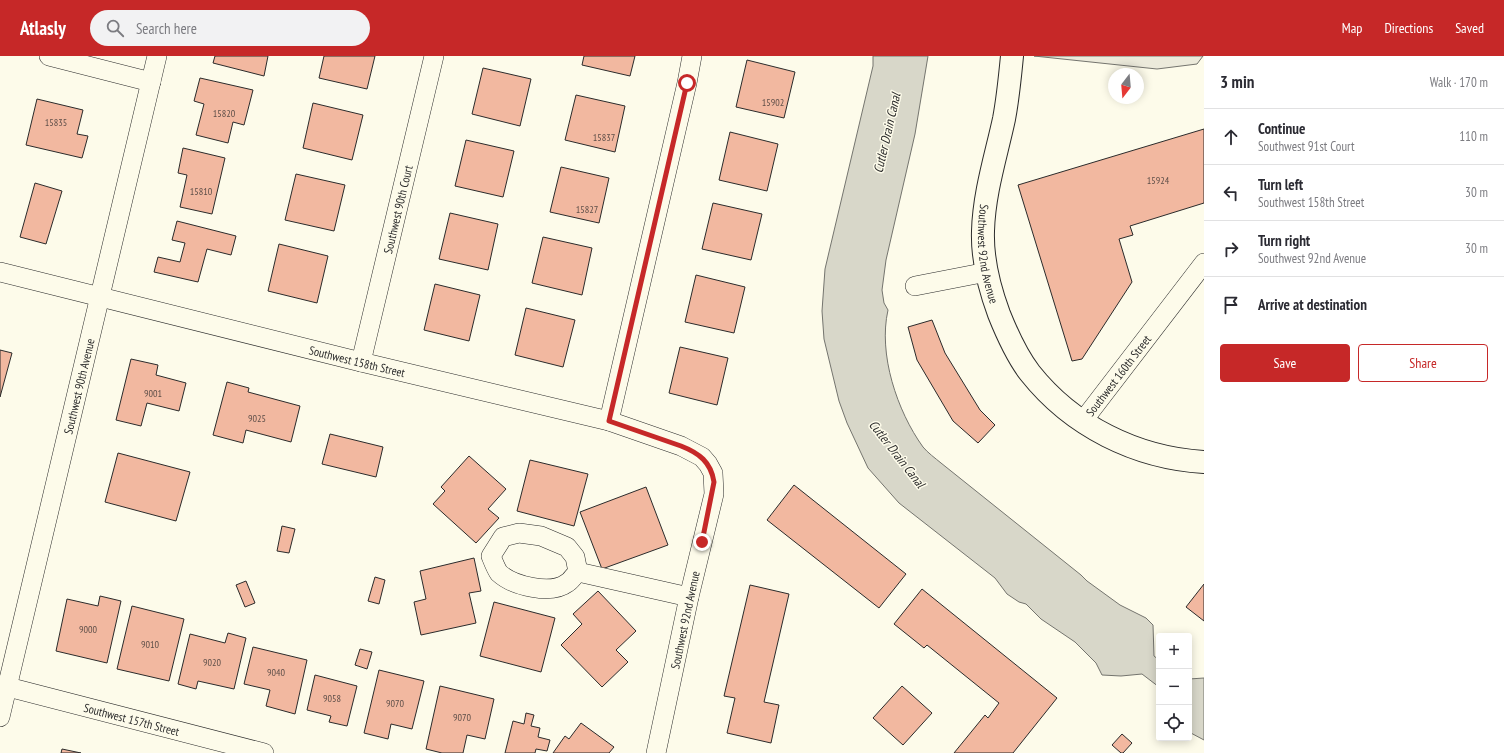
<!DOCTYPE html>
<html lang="en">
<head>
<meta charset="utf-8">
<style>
	:root { --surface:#fff; --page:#f2f2f3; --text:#2b2b33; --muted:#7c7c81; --line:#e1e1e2; --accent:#c62828 }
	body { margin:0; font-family:"PT Sans Narrow",sans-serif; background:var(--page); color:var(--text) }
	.controls { position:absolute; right:12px; bottom:12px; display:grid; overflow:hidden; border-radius:4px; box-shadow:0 2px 10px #0003 }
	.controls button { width:36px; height:36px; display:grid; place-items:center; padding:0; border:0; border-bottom:1px solid var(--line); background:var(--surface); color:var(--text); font:20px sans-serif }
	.compass { position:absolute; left:1108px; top:12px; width:36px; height:36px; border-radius:50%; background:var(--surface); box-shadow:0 2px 10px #0003; rotate:196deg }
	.stop { position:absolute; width:12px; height:12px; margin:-9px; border:3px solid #c62828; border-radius:50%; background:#fff }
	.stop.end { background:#c62828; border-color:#fff; box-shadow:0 1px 4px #0008 }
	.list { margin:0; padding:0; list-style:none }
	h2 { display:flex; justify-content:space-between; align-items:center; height:52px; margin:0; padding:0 16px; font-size:17px }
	h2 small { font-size:13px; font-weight:400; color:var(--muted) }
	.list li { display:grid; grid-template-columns:26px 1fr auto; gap:12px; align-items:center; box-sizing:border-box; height:56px; padding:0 16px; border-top:1px solid var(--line) }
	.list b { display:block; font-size:15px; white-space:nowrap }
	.list p { margin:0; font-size:13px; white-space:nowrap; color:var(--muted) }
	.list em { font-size:13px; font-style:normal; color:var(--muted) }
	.actions { display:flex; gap:8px; padding:12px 16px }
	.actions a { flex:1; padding:9px 0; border:1px solid var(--accent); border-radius:4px; text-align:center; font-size:14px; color:var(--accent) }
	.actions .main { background:var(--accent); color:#fff }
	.icon { flex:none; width:22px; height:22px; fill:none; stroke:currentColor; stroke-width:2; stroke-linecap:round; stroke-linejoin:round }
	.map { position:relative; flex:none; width:1204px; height:697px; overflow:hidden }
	header { display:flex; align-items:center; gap:24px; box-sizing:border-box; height:56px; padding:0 20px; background:var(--accent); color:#fff }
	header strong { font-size:19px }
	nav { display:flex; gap:22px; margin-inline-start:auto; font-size:14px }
	.search { width:280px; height:36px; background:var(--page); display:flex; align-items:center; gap:10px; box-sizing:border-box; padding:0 14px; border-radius:22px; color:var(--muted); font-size:15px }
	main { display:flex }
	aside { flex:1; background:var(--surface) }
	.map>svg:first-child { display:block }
	.parking { fill:#eceadb; stroke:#74746e }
	.water { fill:#d8d7c9; stroke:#74746e }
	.building { fill:#f2b8a0; stroke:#2b2b2b }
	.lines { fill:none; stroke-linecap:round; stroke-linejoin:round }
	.minor-casing { stroke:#2b2b2b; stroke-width:20 }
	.tertiary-casing { stroke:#2b2b2b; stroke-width:24 }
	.minor { stroke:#fdfbea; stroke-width:19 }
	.tertiary { stroke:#fdfbea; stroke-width:22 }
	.route { stroke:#c62828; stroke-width:5 }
	.labels { text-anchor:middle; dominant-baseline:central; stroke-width:3; stroke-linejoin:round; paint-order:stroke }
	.number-label { font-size:10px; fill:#5d4e48 }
	.street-label { font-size:12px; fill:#2b2b2b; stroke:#fdfbea }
	.water-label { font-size:13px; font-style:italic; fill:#2b2b2b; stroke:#fdfbea }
</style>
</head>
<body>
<header>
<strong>Atlasly</strong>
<div class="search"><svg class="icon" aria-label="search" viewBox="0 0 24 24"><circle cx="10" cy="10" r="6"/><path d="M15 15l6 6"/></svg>Search here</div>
<nav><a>Map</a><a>Directions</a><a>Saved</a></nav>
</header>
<main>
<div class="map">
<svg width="1204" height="697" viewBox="0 0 1204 697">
	<rect width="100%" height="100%" fill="#fdfbea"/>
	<!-- parking -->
	<path class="parking" d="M1034 0H1203L1197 8 1157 13Z"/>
	<!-- water -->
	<path class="water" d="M873 0H928L915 78 886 204 882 234 884 247 888 254C878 298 897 355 923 391 928 397 935 402 941 407L1081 519 1087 525 1120 549 1146 562 1153 569 1154 600 1159 604V631L1142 618 1121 620 1102 619 1096 607 1075 586 1041 563 1026 548 1019 546 1007 538 995 522 899 447 868 412 847 367 839 345 824 283 822 255 825 213 873 10Z
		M1204 622V684L1189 676V623Z"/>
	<!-- building -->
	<path class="building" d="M215 0H268L264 20 213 7Z
		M324 0H375L367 33 319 22Z
		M584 0H635L630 20 582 9Z
		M747 4 795 16 784 62 736 51Z
		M483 12 531 23 520 70 472 58Z
		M200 22 253 34 244 69 233 66 228 87 196 79 204 48 194 45Z
		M576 39 625 50 615 96 565 84Z
		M37 43 83 54 77 78 88 80 82 102 26 89Z
		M313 47 363 59 352 104 303 92Z
		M1204 73V147L1130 170 1133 179 1119 183 1132 226 1082 303 1072 305 1018 129Z
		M730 76 778 88 767 135 719 124Z
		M466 84 514 95 503 141 455 130Z
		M183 92 225 102 212 158 180 151 187 119 178 117Z
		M561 111 609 122 599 167 550 156Z
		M296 118 345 129 334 175 285 164Z
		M35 127 62 135 46 188 20 181Z
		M713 147 762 158 751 204 702 193Z
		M450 157 498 168 488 214 439 203Z
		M177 165 236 180 231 199 207 193 198 226 154 216 158 201 180 206 185 187 172 184Z
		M543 181 592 192 582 239 532 227Z
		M279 188 328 200 317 247 268 235Z
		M696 219 745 231 734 277 685 266Z
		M435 228 480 239 469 285 424 274Z
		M526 252 575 264 563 311 515 299Z
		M932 264 945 297 980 354 995 369 978 387 953 365 917 304 908 271Z
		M680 291 728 302 717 349 669 337Z
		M0 294 12 297 0 341Z
		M131 303 158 309 156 319 186 327 179 355 147 347 141 370 116 364Z
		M227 326 249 332 248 336 300 350 291 386 246 374 243 387 213 379Z
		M330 378 383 391 376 421 322 408Z
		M118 397 190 416 176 465 105 446Z
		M469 400 506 433 488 453 499 462 476 487 433 448 445 435 441 431Z
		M530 404 588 418 574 470 517 455Z
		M794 429 906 518 879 552 767 464Z
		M646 431 668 489 602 513 580 456Z
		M282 470 295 473 289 497 277 495Z
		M474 502 481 535 469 537 476 567 421 579 414 546 426 543 420 515Z
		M375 521 385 524 379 548 368 545Z
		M246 525 255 547 245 551 236 529Z
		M1204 528V565L1186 551Z
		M750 529 789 538 764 646 779 649 771 687 727 677 735 642 724 640Z
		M922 533 1057 642 1013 697H954L985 659 988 662 999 647 927 589 924 592 894 568Z
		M598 535 636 575 616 594 628 606 602 631 561 589 582 568 573 558Z
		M100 540 121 545 107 607 56 595 67 543 98 550Z
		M494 546 555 562 541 616 480 600Z
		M132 550 184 563 169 625 117 613Z
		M228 577 246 582 234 633 198 625 196 633 178 628 190 578 225 587Z
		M253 591 307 604 295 658 266 650 270 634 244 628Z
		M360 593 372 596 367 613 355 609Z
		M379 614 424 625 412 673 391 668 388 683 364 677Z
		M315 619 357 630 347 670 329 666 331 660 307 654Z
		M440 630 494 643 485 683 467 679 463 697H442L426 693Z
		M902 630 932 657 903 689 873 662Z
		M526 657 534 659 531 670 540 672 538 681 550 684 547 695 536 693 535 697H505L513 665 524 668Z
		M581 667 614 691 609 697H553L565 680 569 683Z
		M1122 678 1132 687 1123 697H1121L1112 689Z
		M62 693 81 697H61Z"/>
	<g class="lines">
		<!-- minor casing -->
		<g class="minor-casing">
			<g id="minor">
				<path d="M49 0 151 26"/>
				<path id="s1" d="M0 216 361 306 609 365 681 390 702 401 708 408 713 417 714 438 689 541 656 697"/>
				<path d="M915 230 987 216"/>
				<path id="s2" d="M361 306 434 0"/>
				<path d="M609 365 687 27 692 0"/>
				<path id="s3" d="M1082 366 1204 207"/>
				<path d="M578 516 575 501 567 491 541 480 519 477 503 481 491 500C493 505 496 513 499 517 513 530 551 539 567 527 571 525 574 519 578 516L689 541"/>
				<path id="s4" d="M0 629 264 697"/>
				<path id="s5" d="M0 661 157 0"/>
			</g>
		</g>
		<!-- tertiary casing -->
		<g class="tertiary-casing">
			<g id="tertiary">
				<path id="s6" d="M1012 0C1010 21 1008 42 1004 63 996 100 984 137 983 175 982 204 989 231 999 258 1007 278 1016 299 1030 317 1072 370 1136 402 1204 406"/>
			</g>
		</g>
		<!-- minor -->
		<use href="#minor" class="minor"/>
		<!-- tertiary -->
		<use href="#tertiary" class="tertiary"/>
	</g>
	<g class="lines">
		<!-- route -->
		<path class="route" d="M687 27 609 365 681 390C699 397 711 406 714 426L702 486"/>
	</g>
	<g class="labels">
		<!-- number labels -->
		<g class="number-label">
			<text x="773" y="46">15902</text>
			<text x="224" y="57">15820</text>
			<text x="56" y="66">15835</text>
			<text x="604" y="81">15837</text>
			<text x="1158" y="124">15924</text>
			<text x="201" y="135">15810</text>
			<text x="587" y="153">15827</text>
			<text x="153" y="337">9001</text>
			<text x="257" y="362">9025</text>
			<text x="88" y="573">9000</text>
			<text x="150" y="588">9010</text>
			<text x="212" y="606">9020</text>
			<text x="276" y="616">9040</text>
			<text x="332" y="642">9058</text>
			<text x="395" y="647">9070</text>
			<text x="462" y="661">9070</text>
		</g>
		<!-- street labels -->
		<g class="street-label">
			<text stroke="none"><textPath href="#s2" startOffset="157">Southwest 90th Court</textPath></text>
			<text stroke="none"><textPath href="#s6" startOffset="201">Southwest 92nd Avenue</textPath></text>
			<text stroke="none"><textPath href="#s1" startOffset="368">Southwest 158th Street</textPath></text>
			<text stroke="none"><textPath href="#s3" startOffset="59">Southwest 160th Street</textPath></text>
			<text stroke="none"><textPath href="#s5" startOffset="340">Southwest 90th Avenue</textPath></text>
			<text transform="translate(685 564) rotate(-78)">Southwest 92nd Avenue</text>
			<text stroke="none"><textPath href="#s4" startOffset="136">Southwest 157th Street</textPath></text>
		</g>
		<!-- water labels -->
		<g class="water-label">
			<text transform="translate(887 77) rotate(-77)">Cutler Drain Canal</text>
			<text transform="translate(897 398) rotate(52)">Cutler Drain Canal</text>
		</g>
	</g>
</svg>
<div class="controls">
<button>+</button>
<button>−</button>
<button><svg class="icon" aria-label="locate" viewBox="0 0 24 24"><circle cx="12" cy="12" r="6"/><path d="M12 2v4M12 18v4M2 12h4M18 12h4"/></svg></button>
</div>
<svg class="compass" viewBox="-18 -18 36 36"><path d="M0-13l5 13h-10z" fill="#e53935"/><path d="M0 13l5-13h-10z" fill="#7c7c81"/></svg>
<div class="stop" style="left:687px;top:27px"></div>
<div class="stop end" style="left:702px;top:486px"></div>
</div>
<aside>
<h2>3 min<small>Walk · 170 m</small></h2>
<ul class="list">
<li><svg class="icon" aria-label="ahead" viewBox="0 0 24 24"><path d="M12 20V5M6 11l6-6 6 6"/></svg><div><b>Continue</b><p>Southwest 91st Court</p></div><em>110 m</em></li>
<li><svg class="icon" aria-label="left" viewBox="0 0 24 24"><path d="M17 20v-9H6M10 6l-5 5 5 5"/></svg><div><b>Turn left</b><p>Southwest 158th Street</p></div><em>30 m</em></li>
<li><svg class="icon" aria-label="right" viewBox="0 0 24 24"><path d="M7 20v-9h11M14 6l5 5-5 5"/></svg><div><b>Turn right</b><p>Southwest 92nd Avenue</p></div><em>30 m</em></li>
<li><svg class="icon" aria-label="arrive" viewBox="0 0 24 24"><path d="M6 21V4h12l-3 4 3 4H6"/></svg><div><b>Arrive at destination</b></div></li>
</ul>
<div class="actions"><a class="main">Save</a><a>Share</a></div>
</aside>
</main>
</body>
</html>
